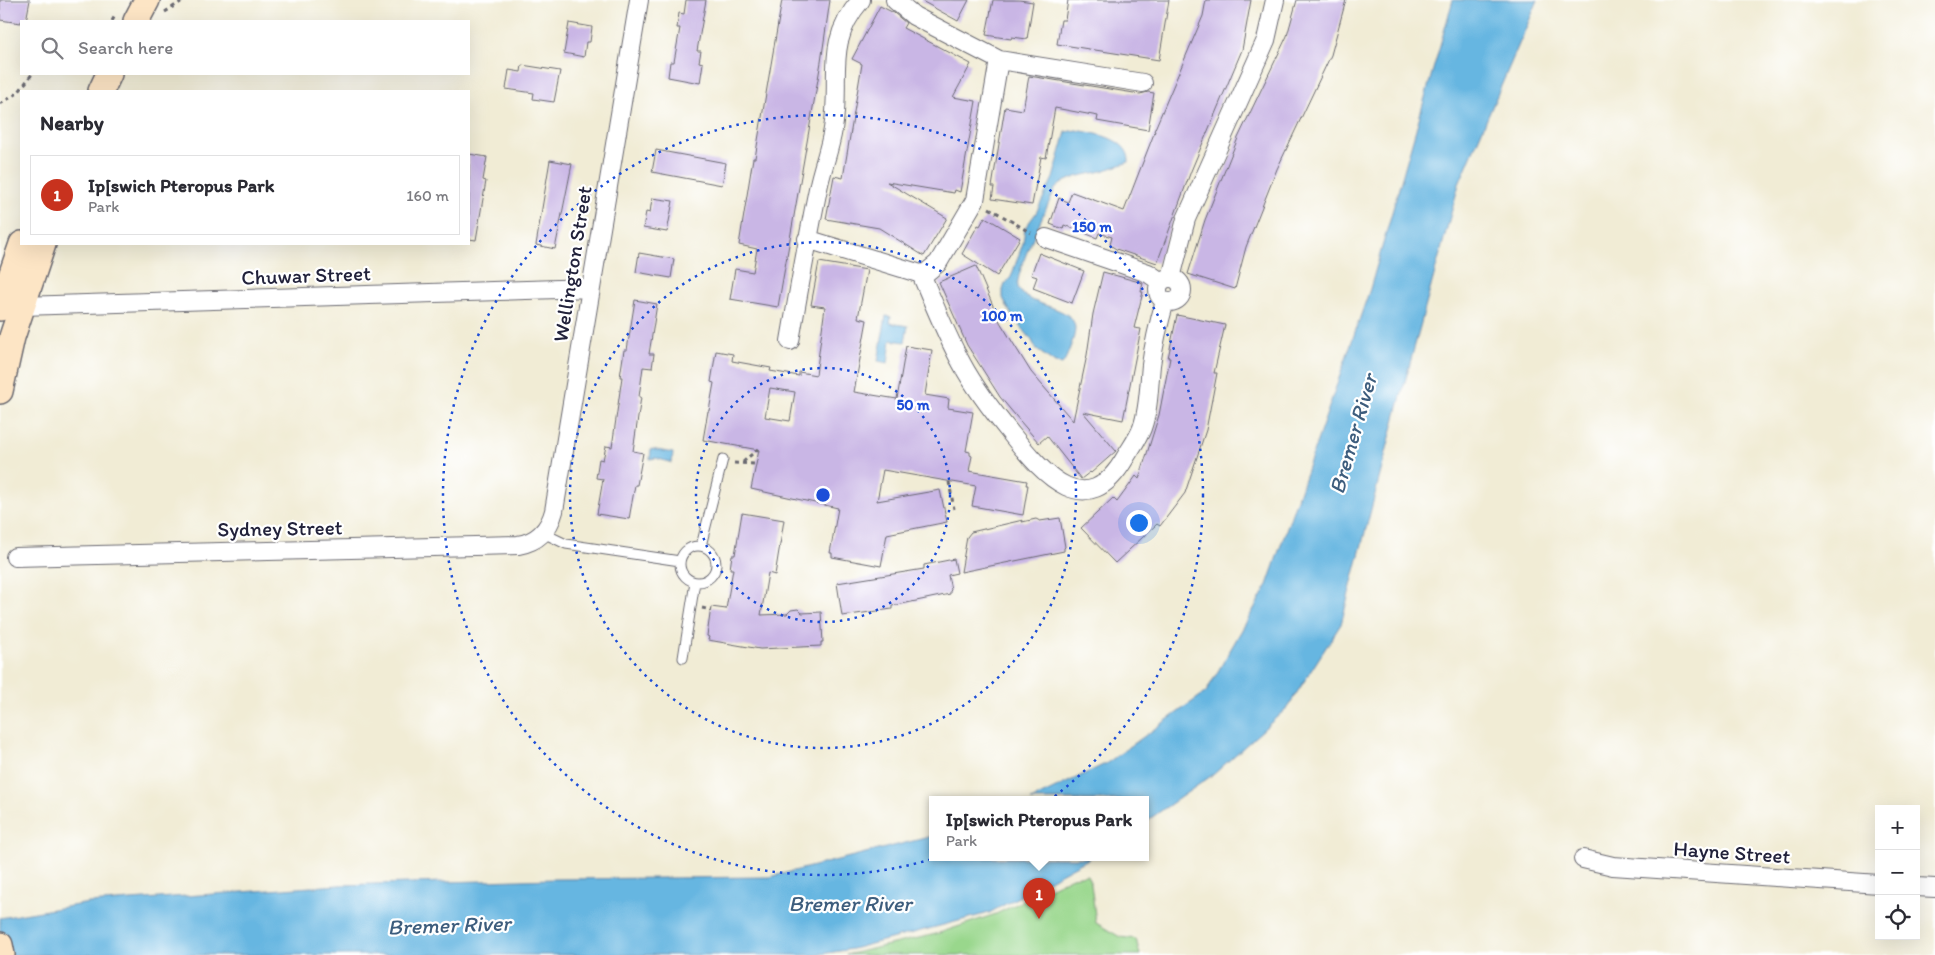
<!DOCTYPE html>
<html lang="en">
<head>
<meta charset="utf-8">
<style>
	:root { --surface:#fff; --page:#f2f2f3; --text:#2b2b33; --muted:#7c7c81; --line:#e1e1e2; --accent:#c8321e }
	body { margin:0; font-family:Itim,sans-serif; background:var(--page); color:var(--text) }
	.controls { position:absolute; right:15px; bottom:15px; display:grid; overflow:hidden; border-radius:0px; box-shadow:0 5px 20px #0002 }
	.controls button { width:45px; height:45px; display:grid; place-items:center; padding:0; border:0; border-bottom:1px solid var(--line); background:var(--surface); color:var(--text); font:25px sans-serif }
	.you { position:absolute; left:1138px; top:522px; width:18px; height:18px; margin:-12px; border:4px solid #fff; border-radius:50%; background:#1a73e8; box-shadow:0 0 0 8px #1a73e833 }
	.badge { display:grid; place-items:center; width:32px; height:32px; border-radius:50%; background:var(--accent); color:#fff; font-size:16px; font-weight:700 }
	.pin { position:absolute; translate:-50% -41px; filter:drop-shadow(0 1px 2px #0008) }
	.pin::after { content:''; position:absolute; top:26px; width:18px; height:15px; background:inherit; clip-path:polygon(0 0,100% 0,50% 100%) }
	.popup { position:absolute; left:929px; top:796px; width:220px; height:65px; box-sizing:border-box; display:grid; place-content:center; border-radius:0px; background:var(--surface); filter:drop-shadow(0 1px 4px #0005); font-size:16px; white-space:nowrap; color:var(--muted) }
	.popup b { font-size:19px; color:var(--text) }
	.popup::after { content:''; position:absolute; left:50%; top:100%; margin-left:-10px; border:10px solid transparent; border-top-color:var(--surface) }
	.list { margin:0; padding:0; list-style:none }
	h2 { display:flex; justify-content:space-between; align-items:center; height:65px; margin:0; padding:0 20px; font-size:21px }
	h2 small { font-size:16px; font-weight:400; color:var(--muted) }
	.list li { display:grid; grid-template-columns:32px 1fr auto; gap:15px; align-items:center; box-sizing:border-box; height:80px; margin:0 10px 10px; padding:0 10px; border:1px solid var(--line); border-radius:0px }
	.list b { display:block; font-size:19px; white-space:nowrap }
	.list p { margin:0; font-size:16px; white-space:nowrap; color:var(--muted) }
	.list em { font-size:16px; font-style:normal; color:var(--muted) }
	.icon { flex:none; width:28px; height:28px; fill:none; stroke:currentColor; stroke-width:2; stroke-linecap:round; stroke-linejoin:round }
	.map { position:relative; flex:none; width:1935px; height:955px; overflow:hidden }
	.search { position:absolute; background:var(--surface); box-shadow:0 5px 20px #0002; left:20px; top:20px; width:450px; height:55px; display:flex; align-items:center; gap:12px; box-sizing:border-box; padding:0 18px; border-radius:0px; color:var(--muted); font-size:19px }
	.panel { position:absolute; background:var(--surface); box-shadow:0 5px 20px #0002; left:20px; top:90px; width:450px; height:155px; border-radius:0px }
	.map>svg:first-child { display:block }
	.green { fill:#99d78c; stroke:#5e7c64 }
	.water { fill:#66b6e1; stroke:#446c8e }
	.building { fill:#c9b6e5; fill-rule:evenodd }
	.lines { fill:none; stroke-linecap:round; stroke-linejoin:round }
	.service-casing { stroke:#6a6971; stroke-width:11 }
	.minor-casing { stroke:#6a6971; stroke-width:20 }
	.secondary-casing { stroke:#6a6971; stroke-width:28 }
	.path { stroke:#6a6971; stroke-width:3; stroke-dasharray:4 4; stroke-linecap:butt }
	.service { stroke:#fff; stroke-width:9 }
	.minor { stroke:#fff; stroke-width:18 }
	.secondary { stroke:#fde5c5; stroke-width:25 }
	.ring { fill:none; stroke:#1d4ed8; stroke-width:2.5; stroke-dasharray:2.5 5 }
	.labels { text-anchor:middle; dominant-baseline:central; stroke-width:4.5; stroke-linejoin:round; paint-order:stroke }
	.street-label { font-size:21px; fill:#22223b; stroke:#fff }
	.water-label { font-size:22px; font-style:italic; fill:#3d5d7d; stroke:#fff }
	.centre { fill:#1d4ed8; stroke:#fff; stroke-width:2.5 }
	.ring-label { font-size:15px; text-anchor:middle; font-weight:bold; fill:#1d4ed8; stroke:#fff; stroke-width:4.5; stroke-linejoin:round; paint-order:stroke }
</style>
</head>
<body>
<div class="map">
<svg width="1935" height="955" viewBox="0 0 1935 955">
	<rect width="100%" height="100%" fill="#fff"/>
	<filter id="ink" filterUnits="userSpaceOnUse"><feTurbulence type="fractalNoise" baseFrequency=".02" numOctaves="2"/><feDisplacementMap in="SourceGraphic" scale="10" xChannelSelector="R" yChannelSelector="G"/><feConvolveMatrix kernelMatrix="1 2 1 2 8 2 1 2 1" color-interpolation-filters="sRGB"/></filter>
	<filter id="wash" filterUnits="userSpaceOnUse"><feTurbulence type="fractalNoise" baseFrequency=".0096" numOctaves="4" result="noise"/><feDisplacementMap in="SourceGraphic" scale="20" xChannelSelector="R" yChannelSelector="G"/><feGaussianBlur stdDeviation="1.12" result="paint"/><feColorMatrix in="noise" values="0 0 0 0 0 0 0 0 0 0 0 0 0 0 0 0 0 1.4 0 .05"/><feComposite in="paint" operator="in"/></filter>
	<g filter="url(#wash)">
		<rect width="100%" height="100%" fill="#f1ecd5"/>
		<!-- green -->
		<path class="green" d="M1087 875 1091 884 1096 923 1120 937 1136 939 1140 955H846L936 934 996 914 1072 877Z"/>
		<!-- water -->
		<path class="water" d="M1453 0H1538L1459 184 1395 418 1341 624 1287 708 1214 774 1145 822V800H1031L1107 763 1206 692 1266 588 1370 289Z
			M1076 130C1093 133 1130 138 1129 162 1120 165 1111 168 1102 171 1086 175 1068 176 1055 189 1048 206 1014 273 1018 287 1025 308 1074 304 1075 328 1075 339 1068 351 1065 361L1062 364 1055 363 1037 350 1031 339 1012 316 1003 298V290L1005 284 1011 277 1023 243 1025 228 1036 213 1053 178 1066 132Z
			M886 316 891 317 890 323 908 326 905 342 891 340 888 363 878 361Z
			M651 449 673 453 672 463 656 458 650 459Z
			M933 836V858H1090L989 913 852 949 815 955H0V918L89 903 339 885 554 879 770 877Z"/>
		<g id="blocks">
			<!-- building -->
			<path class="building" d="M0 0H30L26 21H21V23L0 20Z
				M686 0H706L697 51H701L699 62 703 63 700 83 668 77 670 62H674L680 28H677L679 13 684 14Z
				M782 0H830L821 62 778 307 730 299 735 269 753 272 757 249 739 245 753 158H755Z
				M920 0H969L958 21Z
				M993 0H1019L1033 2 1027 39 1012 37 1011 39 986 35Z
				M1068 0H1169L1159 60 1057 44 1061 20H1065Z
				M1206 0H1251L1242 50 1191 171 1157 263 1116 249 1110 245 1112 237 1099 233 1097 238 1064 225 1063 229 1050 224 1059 198 1068 202 1072 192 1124 211 1155 131H1154L1203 16Z
				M1297 0H1346L1331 55 1277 169 1246 247 1235 289 1188 274 1205 220 1219 185 1238 138 1287 36Z
				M880 6 894 13 906 23 903 28 971 64 953 97 976 101 960 192 955 190 954 193 887 182 947 218 924 256 879 228 826 219 834 176 843 178 862 64 852 59Z
				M569 23 592 27 590 42H586L584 57 564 53Z
				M522 65 560 71 554 102 533 99 534 93 506 89 509 70 521 72Z
				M1029 76 1140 94 1148 92 1154 93 1148 130 1097 121 1098 116 1055 108 1046 158 1041 157 1032 205 992 199 994 187H992L1005 107 1023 110Z
				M656 150 726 163 722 185 652 172Z
				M469 154 487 157 483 180 486 181 476 240 469 239Z
				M550 160 572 164 555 249 536 245Z
				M652 198 673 201 667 232 643 228 646 212 650 213Z
				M985 217 1020 238 997 276 962 254 978 225 980 226Z
				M639 253 674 259 671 278 636 272Z
				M1039 253 1084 271 1072 303 1033 288 1037 277 1031 275Z
				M819 262 867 270 858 318 867 320 854 392 897 399 906 346 932 350 925 395 949 399 948 408 973 412 966 451 970 452V455L972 456 969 471 1027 481 1026 485H1028L1023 515 972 506 976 486 883 470 877 501 940 490 947 522 887 534 881 566 832 557V553H830L838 508 751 489 759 450 703 440 708 411H709L714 383 711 382 716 351 733 354 732 361 771 368 770 371 799 376V372L816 375 825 307 811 305ZM770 388 795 392 790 421 765 417Z
				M976 266 1000 322 1031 372 1073 421 1087 355 1093 314 1103 272 1143 283 1141 292H1143L1134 328 1141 329 1123 420 1083 412 1116 451 1091 473 1090 472 1081 479 1047 436 1039 443 1020 421 1000 397 967 345 939 282Z
				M635 300 657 304 649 354H654L652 368 643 367 639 397H641L633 451 643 453 637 485H635L629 519 597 514 603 479 596 478 599 459 603 460 606 446 612 447 622 377H620L624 350H627Z
				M1177 315 1225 325 1214 373H1217L1206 430 1185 493 1160 526 1157 524 1115 563 1081 528 1113 498 1117 502 1136 476 1139 479 1159 415 1170 358H1168Z
				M742 513 784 520 775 575 768 573 761 615 787 614 791 610 798 609 802 613 821 612 823 642H821V646L760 649 708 640 709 637 707 636 711 607 726 609 733 569H730L732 555H735Z
				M1060 518 1065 547 1064 548V551L961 572 967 537 971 532 1023 520 1022 522 1036 519 1040 521Z
				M954 559 957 573 948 575 951 590 950 591V594L892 606V609L842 616 837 583 924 569V565Z"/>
		</g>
	</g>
	<g filter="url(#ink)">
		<use href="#blocks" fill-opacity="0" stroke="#6a6971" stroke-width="1"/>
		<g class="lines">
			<!-- service casing -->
			<g class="service-casing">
				<path id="service" d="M543 533 566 544 680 561
					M680 564a18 18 0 1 1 36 0a18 18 0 1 1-36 0Z
					M701 546 723 459
					M683 658 695 582"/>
			</g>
			<!-- minor casing -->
			<g class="minor-casing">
				<path id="minor" d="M895 0 914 16 999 60 1143 83
					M1046 238 1148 273 1161 282
					M807 239 921 274 927 272 938 263 975 200 999 60
					M921 274C934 304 946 335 962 364 976 390 994 413 1012 435 1044 475 1087 524 1125 458 1130 449 1138 439 1142 428 1149 409 1149 385 1151 365 1154 343 1159 322 1165 301
					M1158 290a12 12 0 1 1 24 0a12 12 0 1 1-24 0Z
					M1171 278 1186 219 1266 40 1275 0
					M12 308 22 306 591 288
					M790 341C799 289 808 236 819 184 823 166 830 148 833 129 842 78 823 44 861 0
					M15 557 518 545C537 542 549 530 554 511L639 0
					M1583 859 1613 866 1879 884
					M1916 887 1935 888"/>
			</g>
			<!-- secondary casing -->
			<g class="secondary-casing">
				<path id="secondary" d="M136 21 147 0
					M101 91 109 74
					M0 308 22 244
					M0 391 12 337 43 244
					M0 945 2 955"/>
			</g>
			<!-- path -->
			<path class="path" d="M165 12 184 0
				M112 21 116 14
				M0 104 18 93 32 74
				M989 208 1031 233
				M743 462 760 447
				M734 463 756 464
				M949 482 954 509
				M702 608 711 610"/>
			<!-- service -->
			<use href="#service" class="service"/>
			<!-- minor -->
			<use href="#minor" class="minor"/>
			<!-- secondary -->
			<use href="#secondary" class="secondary"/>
		</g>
	</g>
	<!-- distance rings -->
	<g class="ring">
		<circle cx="823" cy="495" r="127"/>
		<circle cx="823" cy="495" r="253"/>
		<circle cx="823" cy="495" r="380"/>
	</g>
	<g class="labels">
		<!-- street labels -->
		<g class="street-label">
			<text transform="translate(572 264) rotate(-81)">Wellington Street</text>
			<text transform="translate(306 275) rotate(-2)">Chuwar Street</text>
			<text transform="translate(280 528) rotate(-1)">Sydney Street</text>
			<text transform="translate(1732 852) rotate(4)">Hayne Street</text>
		</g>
		<!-- water labels -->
		<g class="water-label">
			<text transform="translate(1353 434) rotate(-74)">Bremer River</text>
			<text x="850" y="903">Bremer River</text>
			<text transform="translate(449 925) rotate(-2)">Bremer River</text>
		</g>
	</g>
	<circle cx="823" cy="495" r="8" class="centre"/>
	<g class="ring-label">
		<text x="1092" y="232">150 m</text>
		<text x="1002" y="321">100 m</text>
		<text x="913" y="410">50 m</text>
	</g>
</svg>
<div class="controls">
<button>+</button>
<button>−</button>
<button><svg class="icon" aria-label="locate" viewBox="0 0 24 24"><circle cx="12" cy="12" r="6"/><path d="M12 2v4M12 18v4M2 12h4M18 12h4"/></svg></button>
</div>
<div class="you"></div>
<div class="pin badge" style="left:1039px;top:919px">1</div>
<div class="popup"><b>Ip[swich Pteropus Park</b>Park</div>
<div class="search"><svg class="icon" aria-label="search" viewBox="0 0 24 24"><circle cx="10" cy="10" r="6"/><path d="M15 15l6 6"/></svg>Search here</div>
<section class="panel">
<h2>Nearby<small></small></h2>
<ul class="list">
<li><span class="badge">1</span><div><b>Ip[swich Pteropus Park</b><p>Park</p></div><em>160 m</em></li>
</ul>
</section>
</div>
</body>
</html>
